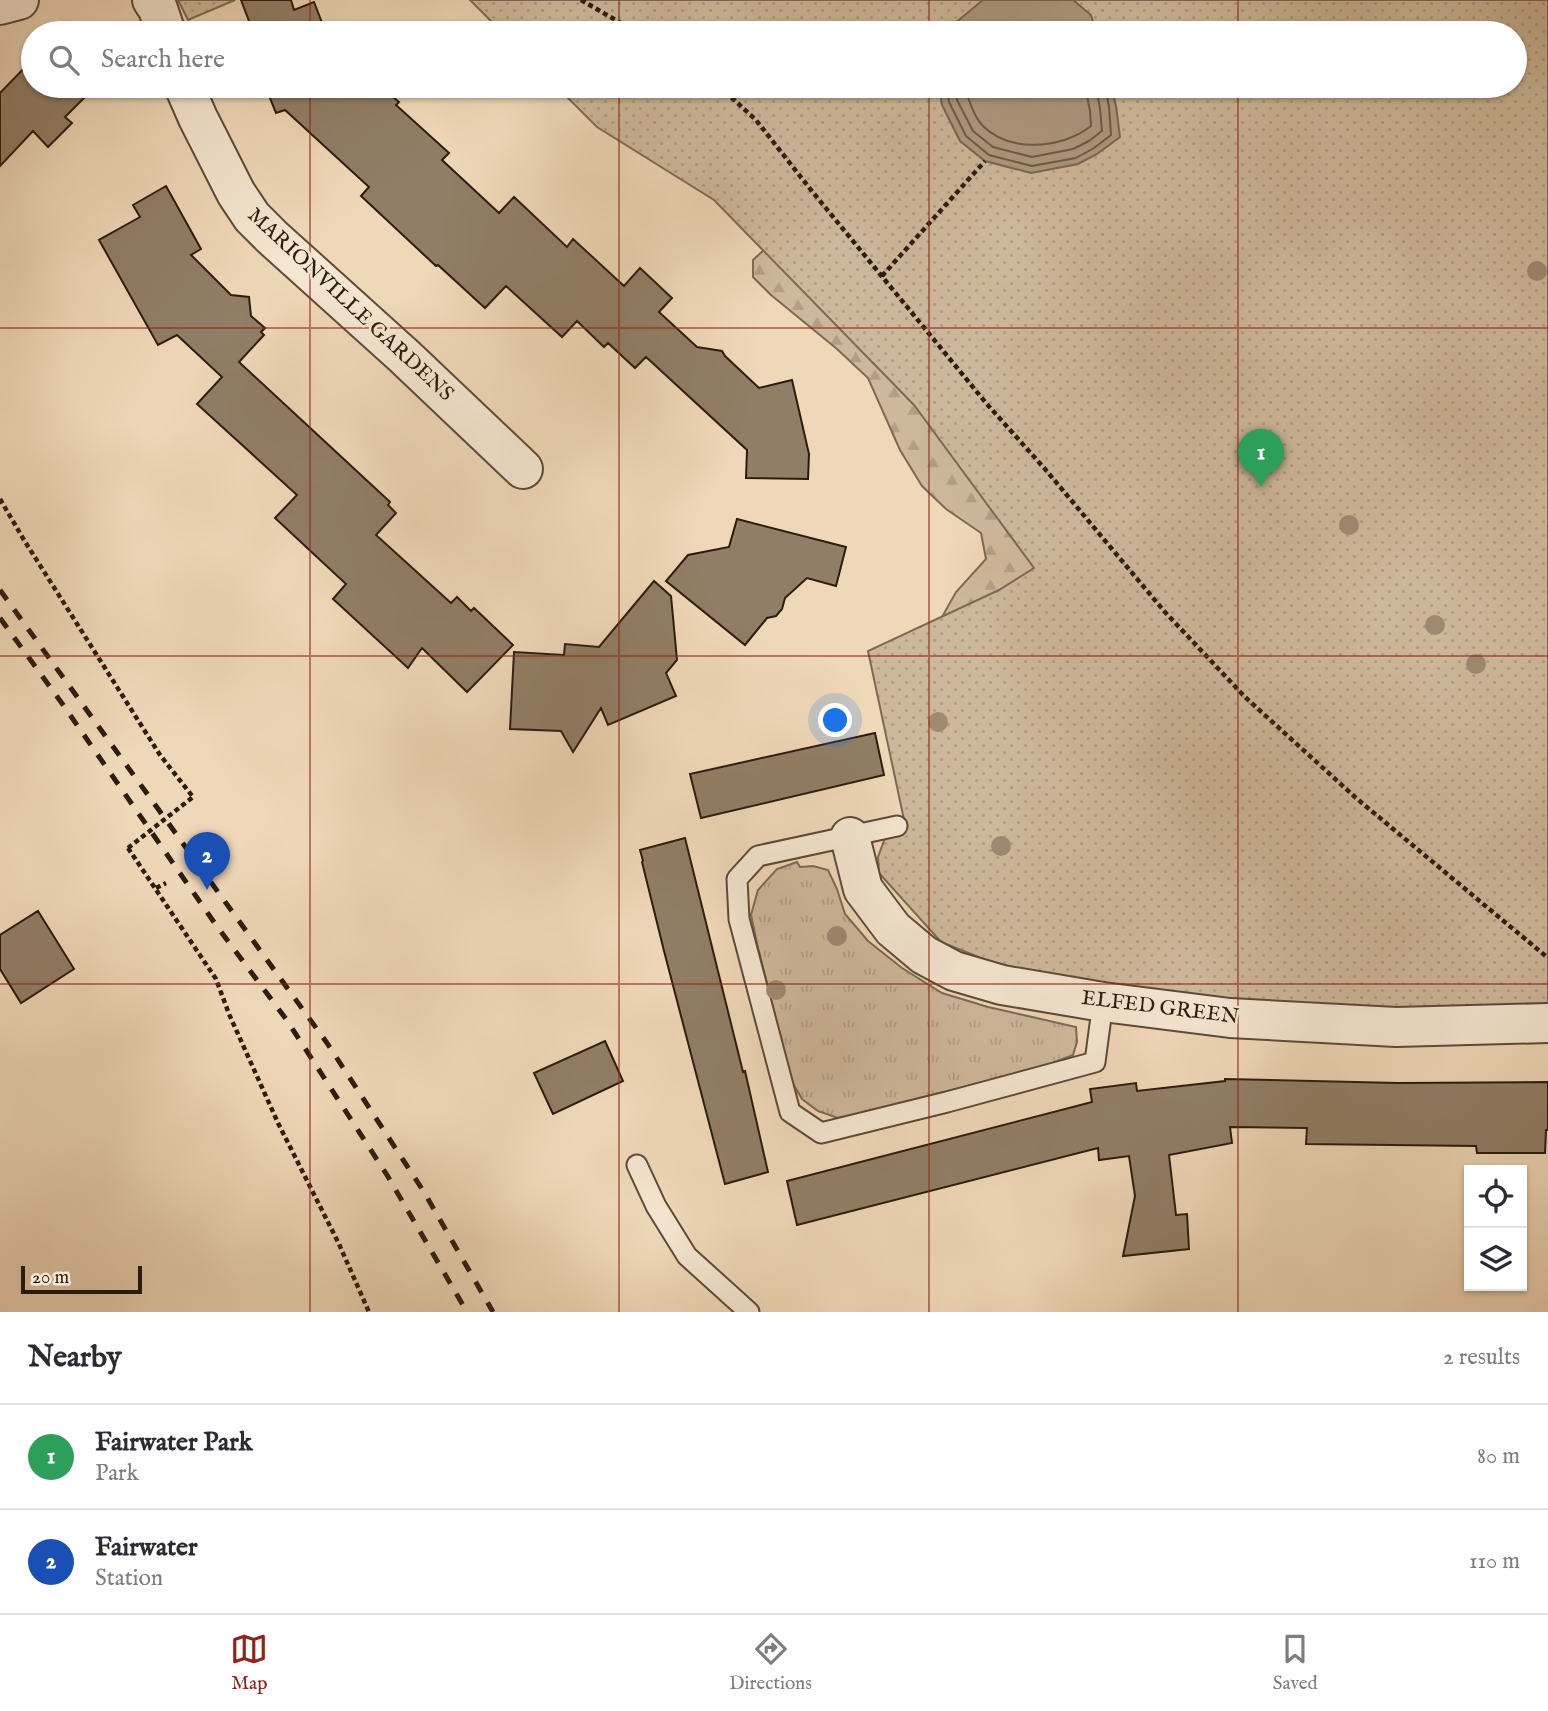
<!DOCTYPE html>
<html lang="en">
<head>
<meta charset="utf-8">
<style>
	:root { --surface:#fff; --page:#f7f7f7; --text:#2b2b33; --muted:#7c7c81; --line:#e1e1e2; --accent:#8f2418 }
	body { margin:0; font-family:"IM FELL English",serif; background:var(--page); color:var(--text) }
	.controls { position:absolute; right:21px; bottom:21px; display:grid; overflow:hidden; border-radius:0px; box-shadow:0 2px 5px #0004 }
	.controls button { width:63px; height:63px; display:grid; place-items:center; padding:0; border:0; border-bottom:2px solid var(--line); background:var(--surface); color:var(--text); font:35px sans-serif }
	.scale { position:absolute; left:21px; bottom:18px; width:121px; box-sizing:border-box; padding-left:7px; border:4px solid #2c1c0e; border-top:0; font-size:19px; line-height:24px; white-space:nowrap; color:#2c1c0e; -webkit-text-stroke:5px #f5e6d1; paint-order:stroke }
	.you { position:absolute; left:836px; top:721px; width:24px; height:24px; margin:-18px; border:5px solid #fff; border-radius:50%; background:#1a73e8; box-shadow:0 0 0 10px #1a73e833 }
	.badge { display:grid; place-items:center; width:46px; height:46px; border-radius:50%; background:var(--accent); color:#fff; font-size:23px; font-weight:700 }
	.pin { position:absolute; translate:-50% -58px; filter:drop-shadow(0 2px 4px #0008) }
	.pin::after { content:''; position:absolute; top:37px; width:24px; height:21px; background:inherit; clip-path:polygon(0 0,100% 0,50% 100%) }
	.list { margin:0; padding:0; list-style:none }
	h2 { display:flex; justify-content:space-between; align-items:center; height:91px; margin:0; padding:0 28px; font-size:30px }
	h2 small { font-size:23px; font-weight:400; color:var(--muted) }
	.list li { display:grid; grid-template-columns:46px 1fr auto; gap:21px; align-items:center; box-sizing:border-box; height:105px; padding:0 28px; border-top:2px solid var(--line) }
	.list b { display:block; font-size:26px; white-space:nowrap }
	.list p { margin:0; font-size:23px; white-space:nowrap; color:var(--muted) }
	.list em { font-size:23px; font-style:normal; color:var(--muted) }
	.icon { flex:none; width:38px; height:38px; fill:none; stroke:currentColor; stroke-width:2; stroke-linecap:round; stroke-linejoin:round }
	.map { position:relative; flex:none; width:1548px; height:1312px; overflow:hidden }
	.search { position:absolute; background:var(--surface); box-shadow:0 2px 5px #0004; left:21px; right:21px; top:21px; height:77px; display:flex; align-items:center; gap:18px; box-sizing:border-box; padding:0 24px; border-radius:38px; color:var(--muted); font-size:26px }
	.sheet { height:301px; background:var(--surface) }
	nav { display:flex; justify-content:space-around; align-items:center; box-sizing:border-box; height:98px; border-top:2px solid var(--line); background:var(--surface); font-size:19px; color:var(--muted) }
	nav a { display:grid; justify-items:center; gap:4px }
	nav .on { color:var(--accent) }
	.map>svg:first-child { display:block }
	.grass { fill:url(#grass-tufts); stroke:#7d6a54; stroke-width:2 }
	.forest { fill:url(#forest-firs); stroke:#7d6a54; stroke-width:2 }
	.park { fill:url(#park-dots); stroke:#7d6a54; stroke-width:2 }
	.water { fill:#ad987e; stroke:#796651; stroke-width:2 }
	.lines { fill:none; stroke-linecap:round; stroke-linejoin:round }
	.shore { stroke:#6c5a46; stroke-width:2 }
	.building { fill:#917e66; stroke:#2c1c0e; stroke-width:2 }
	.lane-casing { stroke:#5d4b38; stroke-width:23 }
	.street-casing { stroke:#5d4b38; stroke-width:42 }
	.path { stroke:#2c1c0e; stroke-width:4.5; stroke-dasharray:5 3.5; stroke-linecap:butt }
	.lane { stroke:#f5e6d1; stroke-width:19 }
	.street { stroke:#f5e6d1; stroke-width:38 }
	.rail { stroke:#2c1c0e; stroke-width:5; stroke-dasharray:12 12; stroke-linecap:butt }
	.path-bridge { stroke:#2c1c0e; stroke-width:4.5; stroke-dasharray:5 3.5; stroke-linecap:butt }
	.tree { fill:#9f8a72 }
	.grid { fill:none; stroke:#8f2418; stroke-width:2; stroke-opacity:0.55 }
	.labels { text-anchor:middle; dominant-baseline:central; stroke-width:5; stroke-linejoin:round; paint-order:stroke }
	.street-label { font-size:21px; fill:#2c1c0e; stroke:#f5e6d1 }
</style>
</head>
<body>
<div class="map">
<svg width="1548" height="1312" viewBox="0 0 1548 1312">
	<defs>
		<pattern id="grass-tufts" width="24" height="20" patternUnits="userSpaceOnUse" patternTransform="scale(1.75)"><rect width="24" height="20" fill="#ceb89b"/><path d="M3 7l-1-3M5 7V3M7 7l1-3M15 17l-1-3M17 17v-4M19 17l1-3" fill="none" stroke="#b19e84"/></pattern>
		<pattern id="forest-firs" width="22" height="20" patternUnits="userSpaceOnUse" patternTransform="scale(1.75)"><rect width="22" height="20" fill="#ceb89b"/><path d="M5 1l3.5 6h-7zM16 11l3.5 6h-7z" fill="#b19e84"/></pattern>
		<pattern id="park-dots" width="8" height="8" patternUnits="userSpaceOnUse" patternTransform="scale(1.75)"><rect width="8" height="8" fill="#ceb89b"/><path d="M2 2h.1M6 6h.1" fill="none" stroke="#b19e84" stroke-width="1.8" stroke-linecap="round"/></pattern>
	</defs>
	<rect width="100%" height="100%" fill="#efd8b8"/>
	<filter id="stains"><feTurbulence type="fractalNoise" baseFrequency=".00286" numOctaves="4"/><feColorMatrix values="0 0 0 0 .2 0 0 0 0 .09 0 0 0 0 .02 0 0 0 .5 -.17"/></filter>
	<radialGradient id="worn" r=".72"><stop offset=".6" stop-color="#630" stop-opacity="0"/><stop offset="1" stop-color="#630" stop-opacity=".3"/></radialGradient>
	<!-- grass -->
	<path class="grass" d="M797 862 800 867 813 866 828 870 837 889 845 914 868 941 902 968 942 993 988 1007 1076 1027 1077 1042 1073 1055 1045 1066 862 1113 838 1118 818 1111 802 1099 792 1082 758 948 751 915 758 890 777 869Z"/>
	<!-- forest -->
	<path class="forest" d="M776 239 1157 536 942 617 956 592 986 559 981 533 946 509 922 486 900 450 868 378 837 349 771 295 753 277V260Z"/>
	<!-- park -->
	<path class="park" d="M178 0H235L188 20Z
		M470 0H1548V1008L1379 1013 1202 1000 1011 970 941 942 879 873 878 857 885 838 906 829 868 651 999 590 1034 568 914 405 714 200 597 127 556 86H1515V33H503Z"/>
	<!-- water -->
	<path class="water" d="M983 0H1073L1091 15 1096 33H943Z
		M939 86H1111L1116 106 1120 137 1097 154 1078 164 1031 173 985 161 960 141 942 105Z"/>
	<g class="lines">
		<!-- shore -->
		<path class="shore" d="M946 86 949 102 966 136 989 155 1032 166 1076 158 1094 148 1111 135 1109 107 1105 86
			M955 86 957 100 973 131 993 147 1032 157 1073 149 1089 141 1102 131 1100 109 1096 86
			M965 86C968 98 974 117 983 126 1010 153 1062 149 1091 126L1090 111 1085 86"/>
	</g>
	<!-- building -->
	<path class="building" d="M241 0H291L294 10 314 2 326 33H244L252 29Z
		M33 59V86H96L65 117 72 123 48 147 33 131 0 166V93Z
		M265 86H380L399 102 396 105 449 153 442 160 499 213 514 197 567 247 573 239 624 286 640 268 672 298 659 312 697 347 722 351 725 356 759 388 792 380 809 454 808 479 746 478 747 450 646 357 635 368 608 343 604 347 577 321 562 337 506 286 485 308 438 265 436 266 361 196 369 187 285 110 276 113Z
		M166 186 201 249 191 255 231 295 249 297 251 316 265 328 261 332 264 335 239 362 390 502 388 505 396 513 376 535 451 603 457 597 471 611 474 608 513 645 467 692 422 648 408 668 333 599 346 584 275 518 297 495 197 404 222 377 177 335 158 345 99 240 140 217 133 205Z
		M737 519 846 547 836 586 807 578 785 598 782 609 776 616 767 618 745 645 666 581 688 555 729 547Z
		M654 581 671 596 677 660 666 673 676 696 608 725 601 708 573 752 561 731 510 729 514 652 564 655 565 644 599 647Z
		M875 733 884 775 701 818 690 774Z
		M685 838 743 1072 745 1071 768 1172 725 1184 664 951 642 862 643 861 640 850Z
		M38 911 74 969 21 1003 0 969V935Z
		M605 1041 623 1081 553 1114 534 1073Z
		M1225 1079 1398 1083 1548 1082V1130H1546L1545 1153H1477L1476 1146 1306 1144 1307 1128 1230 1127 1232 1143 1169 1155 1176 1215 1187 1214 1189 1249 1123 1256 1135 1196 1129 1156 1099 1160 1098 1148 797 1225 787 1181 1092 1102 1090 1089 1136 1083 1137 1091 1225 1081Z"/>
	<g class="lines">
		<!-- lane casing -->
		<g class="lane-casing">
			<path id="lane" d="M897 826 758 856 737 879 739 919 790 1112 821 1133 947 1102 1095 1062 1103 1002
				M637 1165 656 1206 687 1256 749 1312"/>
		</g>
		<!-- street casing -->
		<g class="street-casing">
			<path id="street" d="M152 0 158 9 166 33
				M0 5 19 0
				M184 86 198 118 236 193 252 217 272 237 404 356 523 469
				M850 837 863 889 893 929 924 955 954 971 1002 985 1103 1002 1230 1018 1396 1027 1548 1023"/>
		</g>
		<!-- path -->
		<path class="path" d="M581 0 638 33
			M719 86 756 120 811 190 986 403 1045 469 1164 611 1245 697 1356 798 1548 958
			M882 276 985 161
			M0 499 24 540 160 755 193 797
			M128 848 216 979 229 1014 278 1123 339 1244 369 1312
			M156 888 166 883"/>
		<!-- lane -->
		<use href="#lane" class="lane"/>
		<!-- street -->
		<use href="#street" class="street"/>
		<!-- rail -->
		<path class="rail" d="M0 590 327 1043 424 1192 493 1312
			M0 618 61 702 216 925 286 1019 387 1175 467 1312"/>
		<!-- path-bridge -->
		<path class="path-bridge" d="M128 848 193 797"/>
	</g>
	<!-- trees -->
	<g class="tree">
		<circle cx="1537" cy="271" r="10"/>
		<circle cx="1349" cy="525" r="10"/>
		<circle cx="1435" cy="625" r="10"/>
		<circle cx="1476" cy="664" r="10"/>
		<circle cx="938" cy="722" r="10"/>
		<circle cx="1001" cy="846" r="10"/>
		<circle cx="837" cy="936" r="10"/>
		<circle cx="776" cy="990" r="10"/>
	</g>
	<!-- grid -->
	<path class="grid" d="M310 0V33M619 0V33M929 0V33M1238 0V33M310 86V1312M619 86V1312M929 86V1312M1238 86V1312M0 328H1548M0 656H1548M0 984H1548"/>
	<g class="labels">
		<!-- street labels -->
		<g class="street-label">
			<text transform="translate(350 305) rotate(43)">MARIONVILLE GARDENS</text>
			<text transform="translate(1160 1008) rotate(7)">ELFED GREEN</text>
		</g>
	</g>
	<rect width="100%" height="100%" filter="url(#stains)"/>
	<rect width="100%" height="100%" fill="url(#worn)"/>
</svg>
<div class="controls">
<button><svg class="icon" aria-label="locate" viewBox="0 0 24 24"><circle cx="12" cy="12" r="6"/><path d="M12 2v4M12 18v4M2 12h4M18 12h4"/></svg></button>
<button><svg class="icon" aria-label="layers" viewBox="0 0 24 24"><path d="M12 4l9 5-9 5-9-5zM3 14l9 5 9-5"/></svg></button>
</div>
<div class="scale">20 m</div>
<div class="you"></div>
<div class="pin badge" style="left:1261px;top:487px;background:#2e9e5b">1</div>
<div class="pin badge" style="left:207px;top:890px;background:#1a4fb4">2</div>
<div class="search"><svg class="icon" aria-label="search" viewBox="0 0 24 24"><circle cx="10" cy="10" r="6"/><path d="M15 15l6 6"/></svg>Search here</div>
</div>
<section class="sheet">
<h2>Nearby<small>2 results</small></h2>
<ul class="list">
<li><span class="badge" style="background:#2e9e5b">1</span><div><b>Fairwater Park</b><p>Park</p></div><em>80 m</em></li>
<li><span class="badge" style="background:#1a4fb4">2</span><div><b>Fairwater</b><p>Station</p></div><em>110 m</em></li>
</ul>
</section>
<nav>
<a class="on"><svg class="icon" aria-label="map" viewBox="0 0 24 24"><path d="M3 6l6-2 6 2 6-2v14l-6 2-6-2-6 2zM9 4v14M15 6v14"/></svg>Map</a>
<a><svg class="icon" aria-label="directions" viewBox="0 0 24 24"><path d="M12 3l9 9-9 9-9-9zM9 14v-3h6M13 9l2 2-2 2"/></svg>Directions</a>
<a><svg class="icon" aria-label="saved" viewBox="0 0 24 24"><path d="M7 4h10v16l-5-4-5 4z"/></svg>Saved</a>
</nav>
</body>
</html>
